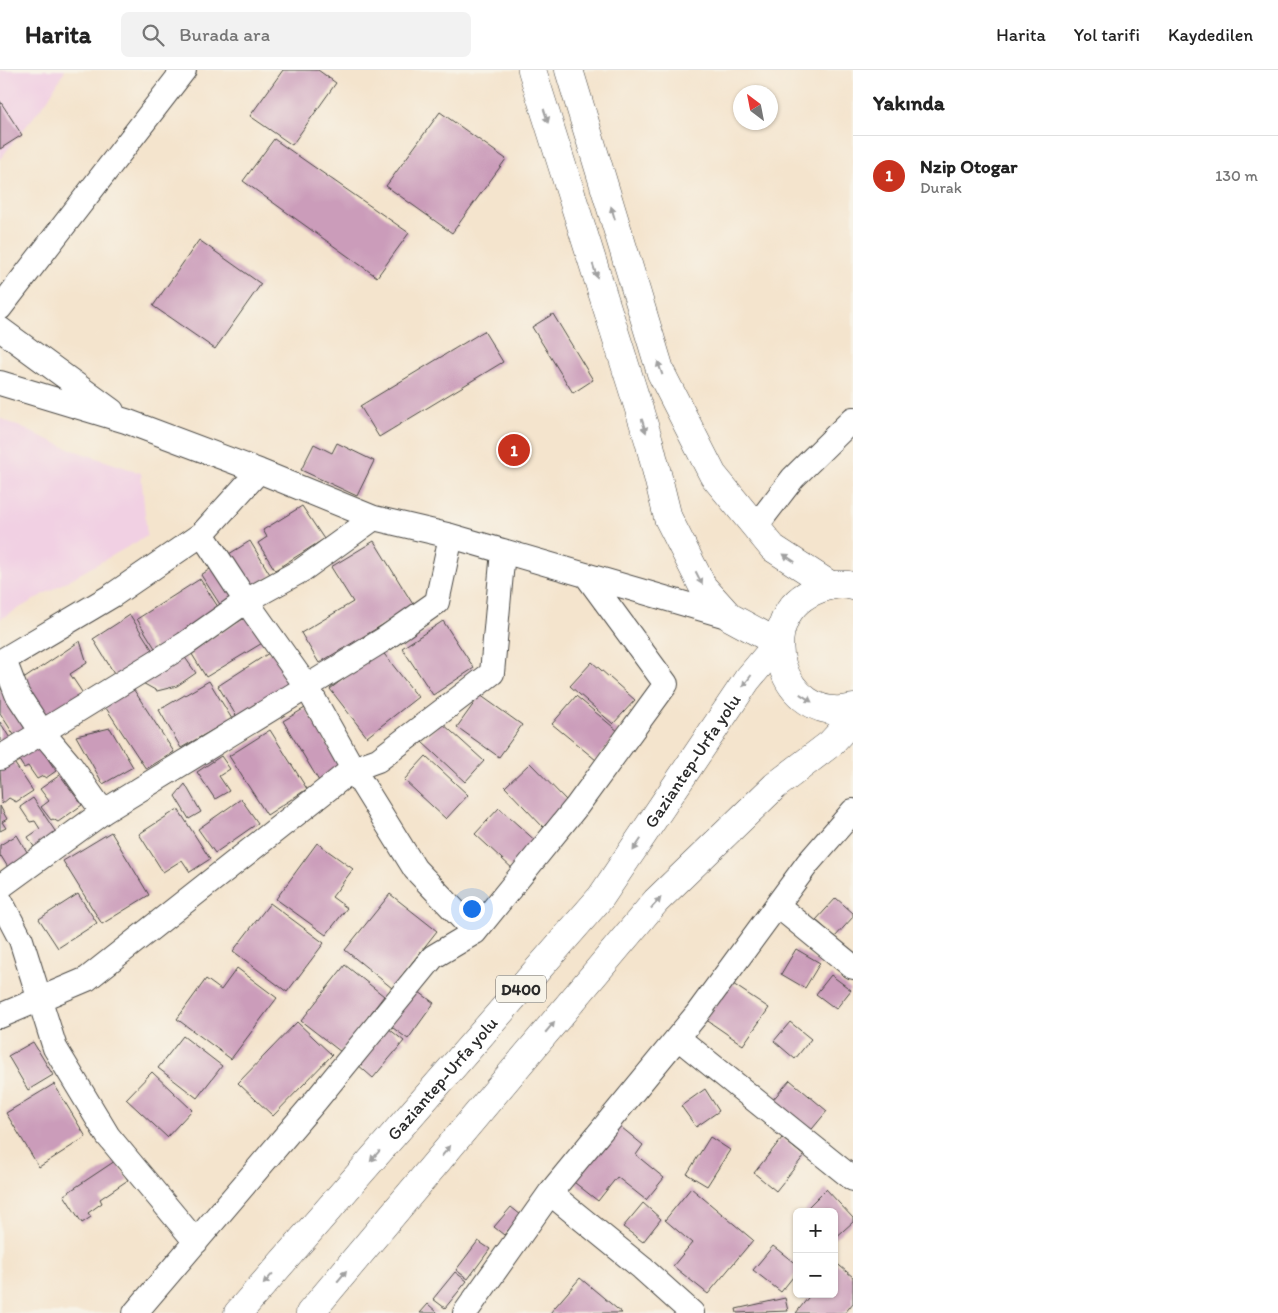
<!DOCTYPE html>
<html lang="tr">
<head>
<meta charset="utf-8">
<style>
	:root { --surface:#fff; --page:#f2f2f2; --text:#222; --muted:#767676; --line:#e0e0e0; --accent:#c8321e }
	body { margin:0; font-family:Itim,sans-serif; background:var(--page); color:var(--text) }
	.controls { position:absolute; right:15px; bottom:15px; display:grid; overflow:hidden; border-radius:8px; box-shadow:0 1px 4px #0004 }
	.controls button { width:45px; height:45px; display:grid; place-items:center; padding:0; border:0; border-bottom:1px solid var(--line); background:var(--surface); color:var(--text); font:25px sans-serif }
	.compass { position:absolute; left:733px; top:15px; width:45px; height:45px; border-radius:50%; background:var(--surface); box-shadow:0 1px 4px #0004; rotate:328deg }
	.you { position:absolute; left:471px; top:838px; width:18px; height:18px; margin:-12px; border:4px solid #fff; border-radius:50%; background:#1a73e8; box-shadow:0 0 0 8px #1a73e833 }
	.badge { display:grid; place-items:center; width:32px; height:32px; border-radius:50%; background:var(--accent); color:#fff; font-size:16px; font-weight:700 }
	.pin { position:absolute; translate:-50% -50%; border:2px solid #fff; box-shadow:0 1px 5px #0006 }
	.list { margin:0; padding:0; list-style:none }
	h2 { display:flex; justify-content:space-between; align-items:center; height:65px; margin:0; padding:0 20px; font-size:21px }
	h2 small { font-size:16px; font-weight:400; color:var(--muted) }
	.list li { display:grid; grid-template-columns:32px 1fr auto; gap:15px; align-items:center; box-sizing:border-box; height:80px; padding:0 20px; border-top:1px solid var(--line) }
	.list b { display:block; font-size:19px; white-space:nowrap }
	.list p { margin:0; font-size:16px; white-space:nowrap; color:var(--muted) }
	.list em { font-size:16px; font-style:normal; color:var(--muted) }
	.icon { flex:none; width:28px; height:28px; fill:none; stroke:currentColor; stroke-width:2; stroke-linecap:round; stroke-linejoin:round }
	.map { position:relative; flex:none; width:853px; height:1243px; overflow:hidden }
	header { display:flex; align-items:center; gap:30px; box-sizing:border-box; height:70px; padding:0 25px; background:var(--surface); border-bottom:1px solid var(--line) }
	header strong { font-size:24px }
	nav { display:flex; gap:28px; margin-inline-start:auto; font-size:18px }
	.search { width:350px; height:45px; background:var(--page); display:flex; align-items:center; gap:12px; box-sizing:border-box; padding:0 18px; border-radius:8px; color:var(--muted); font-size:19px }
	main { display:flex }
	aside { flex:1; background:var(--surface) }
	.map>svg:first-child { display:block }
	.built { fill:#f1d0e3 }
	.building { fill:#cb9cba }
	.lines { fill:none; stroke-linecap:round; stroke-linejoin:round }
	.minor-casing { stroke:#494743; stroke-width:26 }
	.major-casing { stroke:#494743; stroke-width:29 }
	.highway-casing { stroke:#494743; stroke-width:29 }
	.minor { stroke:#fff; stroke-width:24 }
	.major { stroke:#fff; stroke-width:28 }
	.highway { stroke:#fff; stroke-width:28 }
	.oneway { fill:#a0a0a0 }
	.labels { text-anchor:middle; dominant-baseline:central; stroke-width:4; stroke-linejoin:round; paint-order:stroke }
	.shield { fill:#f7f3e8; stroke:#686764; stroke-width:1 }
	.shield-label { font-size:16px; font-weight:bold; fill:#2b2b2b }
	.street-label { font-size:18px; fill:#2b2b2b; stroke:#f7f3e8 }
</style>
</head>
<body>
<header>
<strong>Harita</strong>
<div class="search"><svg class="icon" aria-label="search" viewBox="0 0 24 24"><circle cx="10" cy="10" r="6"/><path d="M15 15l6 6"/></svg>Burada ara</div>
<nav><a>Harita</a><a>Yol tarifi</a><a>Kaydedilen</a></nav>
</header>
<main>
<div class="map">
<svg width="853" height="1243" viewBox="0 0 853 1243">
	<rect width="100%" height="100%" fill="#f7f3e8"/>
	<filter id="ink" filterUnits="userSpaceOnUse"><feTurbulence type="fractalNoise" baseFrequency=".02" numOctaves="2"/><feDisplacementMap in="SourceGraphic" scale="10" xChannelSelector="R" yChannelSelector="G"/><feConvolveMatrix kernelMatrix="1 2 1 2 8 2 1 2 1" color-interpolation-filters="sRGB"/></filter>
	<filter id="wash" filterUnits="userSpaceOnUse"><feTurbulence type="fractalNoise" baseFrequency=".0096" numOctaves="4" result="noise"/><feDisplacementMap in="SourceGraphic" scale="20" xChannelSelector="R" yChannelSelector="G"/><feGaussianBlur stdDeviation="1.12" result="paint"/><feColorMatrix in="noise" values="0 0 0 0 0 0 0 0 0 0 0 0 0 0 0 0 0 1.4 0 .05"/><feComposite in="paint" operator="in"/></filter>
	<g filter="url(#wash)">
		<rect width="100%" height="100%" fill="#f4e4cd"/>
		<!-- built -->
		<path class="built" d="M0 0H65L48 29 0 89Z
			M0 348 67 378 141 403 147 466 0 549Z"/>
		<g id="blocks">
			<!-- building -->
			<path class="building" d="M283 0H318L336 13 292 75 250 46Z
				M0 31 22 65 0 79Z
				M440 42 506 89 452 163 386 116Z
				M274 69 409 163 377 207 243 111Z
				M199 170 261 214 215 279 153 236Z
				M553 244 593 310 573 323 532 257Z
				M484 261 503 292 379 367 360 336Z
				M337 373 374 391 357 426 301 400 314 374 332 383Z
				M302 436 324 469 275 500 258 473 267 467 263 460Z
				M250 471 271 506 249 519 229 484Z
				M374 471 414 536 319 593 301 563 353 532 331 497Z
				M216 495 235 527 221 536 201 505Z
				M200 509 222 543 158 583 137 549Z
				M130 545 155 584 117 608 93 569Z
				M248 546 264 572 206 607 190 581Z
				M443 551 474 598 433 625 402 578Z
				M80 571 87 593 70 604 84 625 42 654 16 614Z
				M381 580 418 627 367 667 330 619Z
				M272 581 291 612 237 647 218 616Z
				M181 582 196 603 177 616 157 621 139 611Z
				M592 592 635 630 613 654 570 616Z
				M209 611 232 649 181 678 159 640Z
				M8 615 34 657 16 668 0 643V620Z
				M132 617 174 682 146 699 104 635Z
				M480 625 522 655 499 687 457 657Z
				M576 626 619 662 596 690 552 654Z
				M305 638 341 697 319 711 283 651Z
				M0 652 11 670 0 677Z
				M441 652 484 691 465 712 422 672Z
				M110 658 133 697 103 714 76 666Z
				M270 660 307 719 267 745 229 686Z
				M38 674 56 701 46 708 43 706 37 709 28 696 24 698 17 687Z
				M221 686 230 699 219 706 229 721 215 729 197 702Z
				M426 686 468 725 446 749 404 710Z
				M13 691 33 721 16 732 9 728 2 734 0 699Z
				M530 693 568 732 543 757 505 717Z
				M60 705 82 735 58 752 53 749 51 750 41 737 49 731 40 719Z
				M185 714 201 742 189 749 175 726Z
				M33 728 61 770 39 785 28 767 40 759 35 751 30 752 20 737Z
				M241 729 258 753 215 783 198 759Z
				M0 736 7 749 2 752 6 758 0 761Z
				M499 738 539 774 514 800 475 764Z
				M178 739 210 789 190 802 182 790 163 802 139 764Z
				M111 762 149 825 102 854 63 791Z
				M17 765 30 787 9 799 1 786 0 787V775Z
				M317 773 353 799 332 827 347 838 326 865 276 829Z
				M78 824 97 853 58 878 39 849Z
				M390 824 437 861 392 918 345 880Z
				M836 828 853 843V847L835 867 816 850Z
				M270 833 324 873 287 922 233 881Z
				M796 879 820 893 805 918 781 904Z
				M345 895 384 926 341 982 301 951Z
				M237 898 277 928 231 989 177 949 206 909 221 920Z
				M831 905 851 920 836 939 816 924Z
				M730 912 769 938 743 975 705 949Z
				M415 919 434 933 408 969 389 955Z
				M297 952 332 985 273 1046 238 1013Z
				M790 952 811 969 795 989 774 971Z
				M388 958 404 971 373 1008 357 994Z
				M183 966 222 996 197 1028 158 998Z
				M33 972 53 1005 28 1020 8 986Z
				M152 1002 192 1040 167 1067 126 1029Z
				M790 1010 827 1041 808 1064 770 1033Z
				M54 1014 86 1067 39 1097 6 1043Z
				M705 1019 719 1041 696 1057 681 1036Z
				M616 1053 643 1075 636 1085 664 1108 646 1130 617 1107 598 1131 570 1109Z
				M710 1067 730 1080 707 1116 687 1104Z
				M782 1068 804 1086 776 1121 754 1103Z
				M115 1091 128 1110 100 1129 102 1133 88 1143 91 1147 82 1153 64 1125Z
				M691 1118 753 1170 708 1224 673 1196 692 1173 665 1150Z
				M826 1119 853 1148V1152L834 1169V1142H806L805 1140Z
				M643 1133 661 1149 643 1172 623 1157Z
				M511 1137 521 1145 504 1165 494 1157Z
				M478 1171 490 1179 468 1209 456 1200Z
				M773 1176 797 1195V1202L781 1222 753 1200Z
				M834 1191 853 1207V1233L845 1243H796L811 1224H834Z
				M455 1202 467 1211 445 1238 433 1229Z
				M580 1208 622 1243H550Z
				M785 1228 788 1241 737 1243 736 1239Z
				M428 1234 438 1243H420Z"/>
		</g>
	</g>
	<g filter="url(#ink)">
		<use href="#blocks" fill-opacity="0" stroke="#494743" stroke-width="1"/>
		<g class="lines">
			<!-- minor casing -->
			<g class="minor-casing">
				<path id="minor" d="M0 238 184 0
					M0 259 112 341
					M0 313 126 351 259 401 374 448 451 466 730 547
					M756 456 793 408 853 349
					M202 464 246 531 307 617 353 699 415 799 475 862
					M4 590 17 624 42 662 70 695 103 742
					M0 592 113 525 202 464 259 401
					M0 688 185 574 246 531 302 500 374 448
					M0 817 103 742 383 570 437 532 451 466
					M0 830 21 870 55 978 108 1066 196 1172
					M777 835 853 897
					M0 946 87 909 353 699 378 690 492 603 503 481
					M678 968 853 1109
					M550 1123 642 1198 692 1243
					M135 1243 313 1034 433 887 475 862 577 736 666 614 586 505
					M465 1243 550 1123 697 944 808 793 853 741"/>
			</g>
			<!-- major casing -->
			<g class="major-casing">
				<path id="major" d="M532 0 649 371 668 448 703 517 730 547 778 573
					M569 0 661 303 713 405 773 478 830 515"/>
			</g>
			<!-- highway casing -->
			<g class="highway-casing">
				<g id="highway">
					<path d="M853 516C842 513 830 515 819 519 747 545 782 657 853 638"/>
					<path id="s1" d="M238 1243 601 827 747 610 778 573"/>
					<path d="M310 1243 656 831 775 716 830 674 853 649"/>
				</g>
			</g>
			<!-- minor -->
			<use href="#minor" class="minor"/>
			<!-- major -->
			<use href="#major" class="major"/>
			<!-- highway -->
			<use href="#highway" class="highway"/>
		</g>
		<!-- one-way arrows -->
		<defs><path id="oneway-solid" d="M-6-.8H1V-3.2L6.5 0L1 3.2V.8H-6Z" transform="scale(1.25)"/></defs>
		<g class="oneway">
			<use href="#oneway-solid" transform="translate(546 46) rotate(72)"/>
			<use href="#oneway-solid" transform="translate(613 143) rotate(-107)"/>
			<use href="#oneway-solid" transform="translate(595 201) rotate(72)"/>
			<use href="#oneway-solid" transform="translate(660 298) rotate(-109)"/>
			<use href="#oneway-solid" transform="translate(644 356) rotate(72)"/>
			<use href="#oneway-solid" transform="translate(789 488) rotate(-146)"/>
			<use href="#oneway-solid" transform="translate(699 508) rotate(63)"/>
			<use href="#oneway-solid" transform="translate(747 611) rotate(127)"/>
			<use href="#oneway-solid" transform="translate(806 628) rotate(34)"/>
			<use href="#oneway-solid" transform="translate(637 775) rotate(124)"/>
			<use href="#oneway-solid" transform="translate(656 833) rotate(-47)"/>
			<use href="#oneway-solid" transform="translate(550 957) rotate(-50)"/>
			<use href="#oneway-solid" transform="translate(446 1081) rotate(-50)"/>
			<use href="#oneway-solid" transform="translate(375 1086) rotate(131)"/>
			<use href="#oneway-solid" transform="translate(342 1206) rotate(-50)"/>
			<use href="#oneway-solid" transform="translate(268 1209) rotate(131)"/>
		</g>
	</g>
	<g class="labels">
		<!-- shield labels -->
		<rect class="shield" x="496" y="905.5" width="50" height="27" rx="4"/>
		<g class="shield-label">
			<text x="521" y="919">D400</text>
		</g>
		<!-- street labels -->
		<g class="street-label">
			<text stroke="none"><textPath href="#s1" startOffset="716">Gaziantep-Urfa yolu</textPath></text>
			<text stroke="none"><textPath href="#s1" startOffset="311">Gaziantep-Urfa yolu</textPath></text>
		</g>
	</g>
</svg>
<div class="controls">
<button>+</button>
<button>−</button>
</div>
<svg class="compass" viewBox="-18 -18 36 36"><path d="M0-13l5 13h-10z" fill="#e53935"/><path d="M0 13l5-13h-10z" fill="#767676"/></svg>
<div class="you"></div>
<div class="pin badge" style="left:514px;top:380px">1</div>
</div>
<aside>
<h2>Yakında<small></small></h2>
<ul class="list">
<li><span class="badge">1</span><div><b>Nzip Otogar</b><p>Durak</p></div><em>130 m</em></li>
</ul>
</aside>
</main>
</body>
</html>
